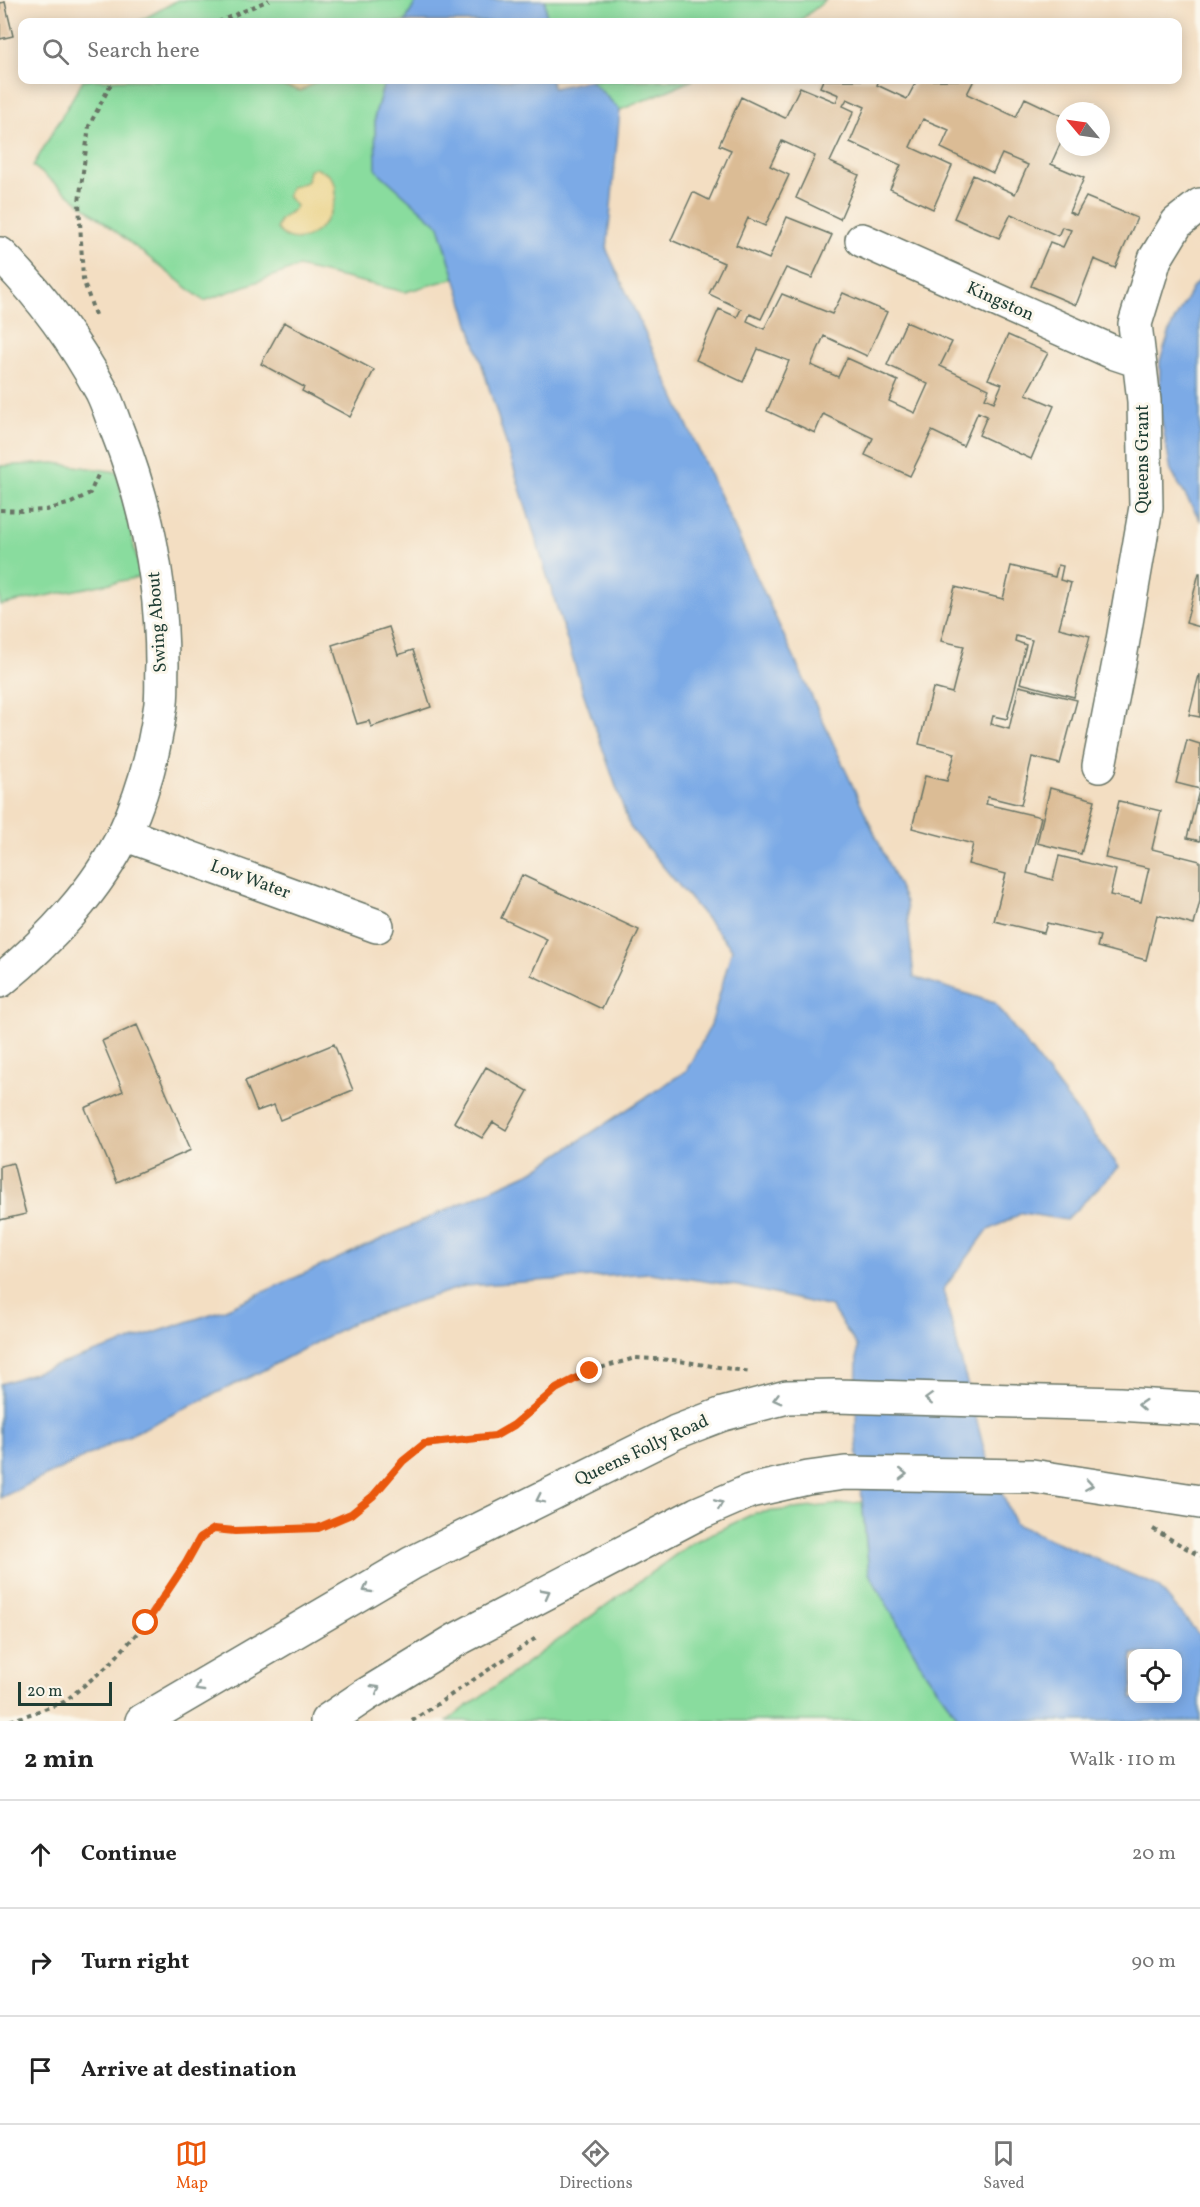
<!DOCTYPE html>
<html lang="en">
<head>
<meta charset="utf-8">
<style>
	:root { --surface:#fff; --page:#f2f2f2; --text:#222; --muted:#767676; --line:#e0e0e0; --accent:#ea580c }
	body { margin:0; font-family:Vollkorn,serif; background:var(--page); color:var(--text) }
	.controls { position:absolute; right:18px; bottom:18px; display:grid; overflow:hidden; border-radius:12px; box-shadow:0 3px 15px #0003 }
	.controls button { width:54px; height:54px; display:grid; place-items:center; padding:0; border:0; border-bottom:2px solid var(--line); background:var(--surface); color:var(--text); font:30px sans-serif }
	.compass { position:absolute; left:1056px; top:102px; width:54px; height:54px; border-radius:50%; background:var(--surface); box-shadow:0 3px 15px #0003; rotate:299deg }
	.scale { position:absolute; left:18px; bottom:15px; width:94px; box-sizing:border-box; padding-left:6px; border:3px solid #1f3d34; border-top:0; font-size:16px; line-height:21px; white-space:nowrap; color:#1f3d34; -webkit-text-stroke:4px #fbf7ec; paint-order:stroke }
	.stop { position:absolute; width:18px; height:18px; margin:-14px; border:4px solid #ea580c; border-radius:50%; background:#fff }
	.stop.end { background:#ea580c; border-color:#fff; box-shadow:0 2px 6px #0008 }
	.list { margin:0; padding:0; list-style:none }
	h2 { display:flex; justify-content:space-between; align-items:center; height:78px; margin:0; padding:0 24px; font-size:26px }
	h2 small { font-size:20px; font-weight:400; color:var(--muted) }
	.list li { display:grid; grid-template-columns:39px 1fr auto; gap:18px; align-items:center; box-sizing:border-box; height:108px; padding:0 24px; border-top:2px solid var(--line) }
	.list b { display:block; font-size:22px; white-space:nowrap }
	.list em { font-size:20px; font-style:normal; color:var(--muted) }
	.icon { flex:none; width:33px; height:33px; fill:none; stroke:currentColor; stroke-width:2; stroke-linecap:round; stroke-linejoin:round }
	.map { position:relative; flex:none; width:1200px; height:1721px; overflow:hidden }
	.search { position:absolute; background:var(--surface); box-shadow:0 3px 15px #0003; left:18px; right:18px; top:18px; height:66px; display:flex; align-items:center; gap:15px; box-sizing:border-box; padding:0 21px; border-radius:12px; color:var(--muted); font-size:22px }
	.sheet { height:402px; background:var(--surface) }
	nav { display:flex; justify-content:space-around; align-items:center; box-sizing:border-box; height:84px; border-top:2px solid var(--line); background:var(--surface); font-size:16px; color:var(--muted) }
	nav a { display:grid; justify-items:center; gap:3px }
	nav .on { color:var(--accent) }
	.map>svg:first-child { display:block }
	.green { fill:#89dc9e; stroke:#548c69; stroke-width:1.5 }
	.sand { fill:#eeda9e; stroke:#868c69; stroke-width:1.5 }
	.water { fill:#7caae6; stroke:#4e748d; stroke-width:1.5; fill-rule:evenodd }
	.building { fill:#dbbc95 }
	.lines { fill:none; stroke-linecap:round; stroke-linejoin:round }
	.minor-casing { stroke:#697566; stroke-width:36 }
	.path { stroke:#697566; stroke-width:4; stroke-dasharray:4.5 4.5; stroke-linecap:butt }
	.minor { stroke:#fff; stroke-width:33 }
	.oneway { stroke:#8f9e9a }
	.route { stroke:#ea580c; stroke-width:8 }
	.labels { text-anchor:middle; dominant-baseline:central; stroke-width:6; stroke-linejoin:round; paint-order:stroke }
	.street-label { font-size:18px; fill:#1f3d34; stroke:#fbf7ec }
</style>
</head>
<body>
<div class="map">
<svg width="1200" height="1721" viewBox="0 0 1200 1721">
	<rect width="100%" height="100%" fill="#fbf7ec"/>
	<filter id="ink" filterUnits="userSpaceOnUse"><feTurbulence type="fractalNoise" baseFrequency=".0167" numOctaves="2"/><feDisplacementMap in="SourceGraphic" scale="12" xChannelSelector="R" yChannelSelector="G"/><feConvolveMatrix kernelMatrix="1 2 1 2 8 2 1 2 1" color-interpolation-filters="sRGB"/></filter>
	<filter id="wash" filterUnits="userSpaceOnUse"><feTurbulence type="fractalNoise" baseFrequency=".008" numOctaves="4" result="noise"/><feDisplacementMap in="SourceGraphic" scale="24" xChannelSelector="R" yChannelSelector="G"/><feGaussianBlur stdDeviation="1.35" result="paint"/><feColorMatrix in="noise" values="0 0 0 0 0 0 0 0 0 0 0 0 0 0 0 0 0 1.4 0 .05"/><feComposite in="paint" operator="in"/></filter>
	<g filter="url(#wash)">
		<rect width="100%" height="100%" fill="#f3dec2"/>
		<!-- green -->
		<path class="green" d="M178 0H417L405 22H138Z
			M545 0H826L798 22H547Z
			M83 80H385L375 114 376 170 439 226 455 278 405 292 298 267 204 301 33 166Z
			M590 80H693L620 110Z
			M54 463 117 472 141 577 0 605V466Z
			M862 1502 869 1573 926 1673 961 1721H447L692 1543 755 1513Z"/>
		<!-- sand -->
		<path class="sand" d="M259 80H319L301 91C296 90 292 88 287 87 276 84 268 89 258 83Z
			M315 168C321 170 327 172 331 177 351 200 306 265 277 229 278 214 290 217 296 206L287 196 291 187 307 182 309 170Z"/>
		<!-- water -->
		<path class="water" d="M417 0H545L547 22H405Z
			M385 80H551L553 88 590 80 620 110 607 250 906 902 914 977 995 1003 1119 1167 1066 1220 1022 1213 987 1231 943 1290 985 1453 1015 1524 1158 1586 1200 1636V1721H961L926 1673 869 1573 856 1436 857 1346 831 1307 738 1286 650 1273 465 1286 358 1320 258 1373 0 1498V1384L223 1310 533 1171 686 1071 711 1025 732 949 630 827 583 692 439 226 376 170 375 114ZM1132 1654H1178V1698H1132Z
			M1200 279V520L1171 471 1159 407 1160 361 1172 325 1193 287Z"/>
		<g id="blocks">
			<!-- building -->
			<path class="building" d="M5 2 13 36 0 39V3Z
				M823 80H879L877 85 907 99 917 80H974L967 94 1016 117 1025 98 1065 117V133L1051 164 1084 178 1069 212 1076 215 1086 197 1137 218 1115 268 1094 259 1076 305 1031 286 1050 242 1063 247 1071 230 1062 227 1058 236 1011 214 999 238 954 218 973 175 1015 194 1028 165 1002 154 993 173 941 148 949 130 923 119 910 147 952 166 933 209 890 189 901 165 850 142 865 107 847 99 843 106 854 111 830 162 859 175 840 219 796 198 815 156 782 141 770 166 789 175 765 226 748 218 736 245 769 259 787 217 832 235 812 278 786 268 761 319 750 314 747 321 764 329 782 294 832 314 843 293 887 312 867 356 824 336 811 365 838 377 847 358 898 381 889 401 915 413 928 384 887 365 906 322 952 342 940 366 989 389 985 398 994 402 1002 384 988 379 1008 335 1048 353 1026 394 1054 406 1031 459 979 435 987 416 978 412 963 446 932 431 910 476 865 455 873 438 823 414 815 433 767 411 789 361 758 349 743 382 696 360 719 309 737 317 741 309 709 294 724 263 671 240 693 192 709 200 731 150 719 145 741 97 785 118 800 87 836 102 839 95 820 87Z
				M284 322 374 370 350 417 302 391 304 387 261 364Z
				M1058 565 1063 566 1060 580 1071 583 1059 628 1090 636 1074 697 1020 683 1032 640 1016 636 1015 641 1026 645 1007 719 993 716 991 724 1009 729 1019 686 1077 700 1060 764 1032 757 1021 805 988 797 986 804 1041 817 1027 873 1053 880 1059 856 1116 870 1110 895 1141 902 1149 868 1105 858 1119 801 1161 811 1152 849 1200 861V901L1194 925 1157 915 1146 960 1097 947 1100 936 1047 923 1044 933 994 921 1006 874 968 864 973 844 912 828 925 776 947 781 955 753 919 744 933 688 952 693 964 646 941 641 955 587 1003 599 1011 566 1055 577Z
				M1199 573H1200V627L1186 623Z
				M389 627 398 655 413 650 431 707 371 727 369 721 357 724 332 645Z
				M1199 675H1200V717L1189 715Z
				M1187 740 1200 744V789L1176 783Z
				M1050 788 1095 800 1081 854 1037 843Z
				M1199 791 1200 792V841L1187 838Z
				M522 875 639 930 602 1009 531 975 547 939 501 918Z
				M137 1025 191 1150 117 1182 85 1108 123 1091 102 1041Z
				M334 1044 353 1090 280 1120 274 1105 257 1111 245 1081Z
				M486 1067 528 1091 506 1130 493 1122 482 1138 454 1122Z
				M13 1163 26 1214 0 1220V1166Z"/>
		</g>
	</g>
	<g filter="url(#ink)">
		<use href="#blocks" fill-opacity="0" stroke="#697566" stroke-width="1.5"/>
		<g class="lines">
			<!-- minor casing -->
			<g class="minor-casing">
				<path id="minor" d="M862 240 1115 353 1139 361
					M0 254C40 294 75 342 102 392 108 404 112 418 117 430 147 505 162 585 162 665 161 680 163 696 160 710 154 752 143 794 125 832 98 889 49 941 0 981
					M1099 766 1119 663 1146 507 1144 401 1135 324 1155 259 1177 223 1200 205
					M124 834 377 926
					M142 1721 412 1563 676 1432 723 1414 787 1397 835 1396 1119 1404 1200 1409
					M327 1721 364 1696 456 1640 697 1514 750 1491 808 1478 845 1473 1032 1476 1200 1502"/>
			</g>
			<!-- path -->
			<path class="path" d="M218 22 269 0
				M95 315 83 279 79 202 89 126 113 80
				M0 510 23 511 46 510 71 503 90 493 98 475
				M1153 1529 1200 1556
				M10 1721 64 1702 110 1664 146 1623 186 1563 200 1538 214 1529 235 1531 318 1528 351 1514 373 1496 403 1461 424 1445 495 1436 514 1425 556 1389 590 1371 635 1358 673 1360 751 1372
				M412 1721 536 1638"/>
			<!-- minor -->
			<use href="#minor" class="minor"/>
		</g>
		<!-- one-way arrows -->
		<defs><path id="oneway-chevron" d="M-2-3.5L2.5 0L-2 3.5" fill="none" stroke-width="1.6" stroke-linecap="round" stroke-linejoin="round" transform="scale(1.5)"/></defs>
		<g class="oneway">
			<use href="#oneway-chevron" transform="translate(777 1399) rotate(165)"/>
			<use href="#oneway-chevron" transform="translate(929 1399) rotate(-178)"/>
			<use href="#oneway-chevron" transform="translate(1142 1405) rotate(-176)"/>
			<use href="#oneway-chevron" transform="translate(903 1474) rotate(1)"/>
			<use href="#oneway-chevron" transform="translate(1089 1485) rotate(9)"/>
			<use href="#oneway-chevron" transform="translate(540 1499) rotate(154)"/>
			<use href="#oneway-chevron" transform="translate(719 1504) rotate(-23)"/>
			<use href="#oneway-chevron" transform="translate(367 1589) rotate(150)"/>
			<use href="#oneway-chevron" transform="translate(546 1593) rotate(-28)"/>
			<use href="#oneway-chevron" transform="translate(199 1688) rotate(150)"/>
			<use href="#oneway-chevron" transform="translate(376 1689) rotate(-31)"/>
		</g>
	</g>
	<g class="lines" filter="url(#ink)">
		<!-- route -->
		<path class="route" d="M146 1623 186 1563 200 1538 214 1529 235 1531 318 1528 351 1514 373 1496 403 1461 424 1444 495 1436 514 1425 556 1389 590 1371"/>
	</g>
	<g class="labels">
		<!-- street labels -->
		<g class="street-label">
			<text transform="translate(1000 302) rotate(24)">Kingston</text>
			<text transform="translate(1143 459) rotate(-90)">Queens Grant</text>
			<text transform="translate(158 622) rotate(-94)">Swing About</text>
			<text transform="translate(250 880) rotate(20)">Low Water</text>
			<text transform="translate(642 1451) rotate(-25)">Queens Folly Road</text>
		</g>
	</g>
</svg>
<div class="controls">
<button><svg class="icon" aria-label="locate" viewBox="0 0 24 24"><circle cx="12" cy="12" r="6"/><path d="M12 2v4M12 18v4M2 12h4M18 12h4"/></svg></button>
</div>
<svg class="compass" viewBox="-18 -18 36 36"><path d="M0-13l5 13h-10z" fill="#e53935"/><path d="M0 13l5-13h-10z" fill="#767676"/></svg>
<div class="scale">20 m</div>
<div class="stop" style="left:146px;top:1623px"></div>
<div class="stop end" style="left:590px;top:1371px"></div>
<div class="search"><svg class="icon" aria-label="search" viewBox="0 0 24 24"><circle cx="10" cy="10" r="6"/><path d="M15 15l6 6"/></svg>Search here</div>
</div>
<section class="sheet">
<h2>2 min<small>Walk · 110 m</small></h2>
<ul class="list">
<li><svg class="icon" aria-label="ahead" viewBox="0 0 24 24"><path d="M12 20V5M6 11l6-6 6 6"/></svg><div><b>Continue</b></div><em>20 m</em></li>
<li><svg class="icon" aria-label="right" viewBox="0 0 24 24"><path d="M7 20v-9h11M14 6l5 5-5 5"/></svg><div><b>Turn right</b></div><em>90 m</em></li>
<li><svg class="icon" aria-label="arrive" viewBox="0 0 24 24"><path d="M6 21V4h12l-3 4 3 4H6"/></svg><div><b>Arrive at destination</b></div></li>
</ul>
</section>
<nav>
<a class="on"><svg class="icon" aria-label="map" viewBox="0 0 24 24"><path d="M3 6l6-2 6 2 6-2v14l-6 2-6-2-6 2zM9 4v14M15 6v14"/></svg>Map</a>
<a><svg class="icon" aria-label="directions" viewBox="0 0 24 24"><path d="M12 3l9 9-9 9-9-9zM9 14v-3h6M13 9l2 2-2 2"/></svg>Directions</a>
<a><svg class="icon" aria-label="saved" viewBox="0 0 24 24"><path d="M7 4h10v16l-5-4-5 4z"/></svg>Saved</a>
</nav>
</body>
</html>
